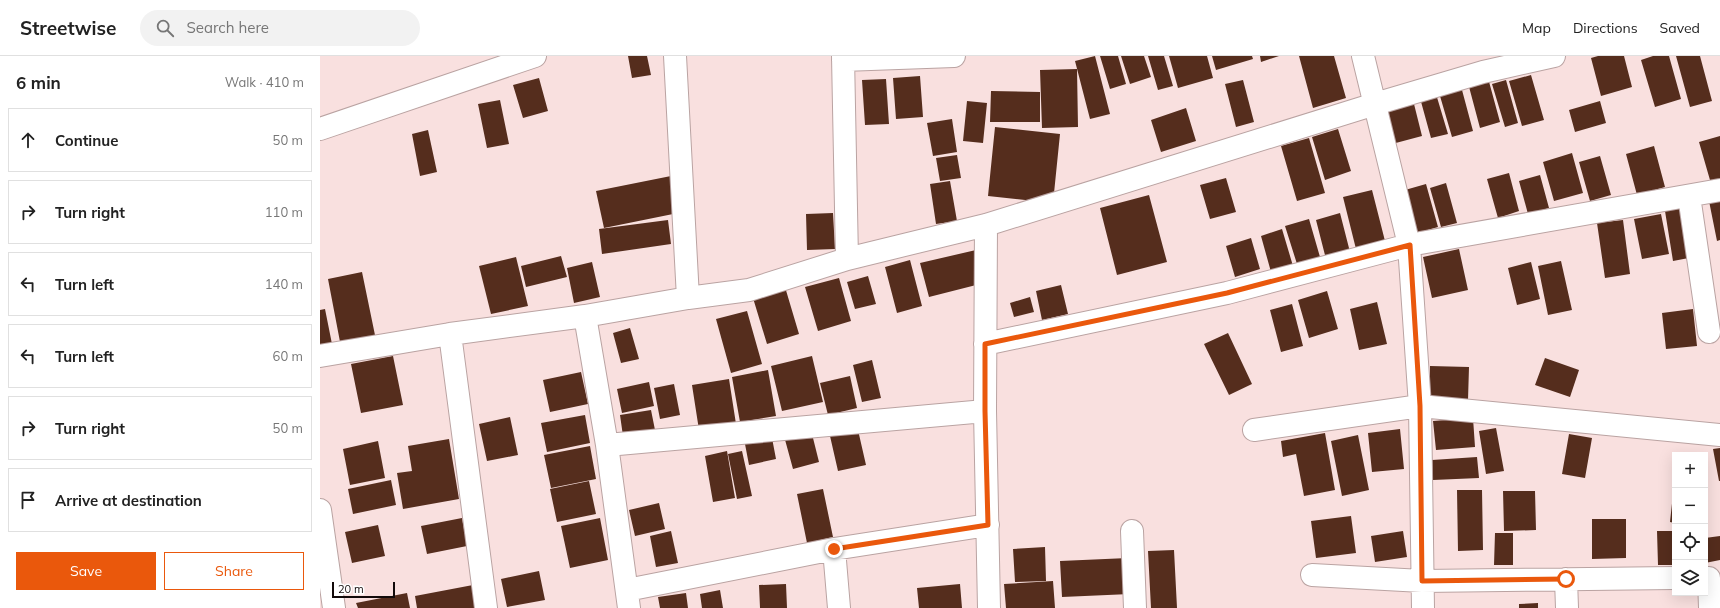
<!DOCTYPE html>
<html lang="en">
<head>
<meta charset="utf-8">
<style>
	:root { --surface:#fff; --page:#f2f2f2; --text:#222; --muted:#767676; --line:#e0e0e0; --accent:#ea580c }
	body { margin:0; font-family:Mulish,sans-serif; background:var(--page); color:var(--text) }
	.controls { position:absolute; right:12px; bottom:12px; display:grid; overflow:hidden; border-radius:0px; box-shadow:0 4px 16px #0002 }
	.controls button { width:36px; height:36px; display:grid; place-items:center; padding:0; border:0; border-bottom:1px solid var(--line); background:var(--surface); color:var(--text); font:20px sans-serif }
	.scale { position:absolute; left:12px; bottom:10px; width:63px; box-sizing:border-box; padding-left:4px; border:2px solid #120a0a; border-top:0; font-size:11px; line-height:14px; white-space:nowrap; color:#120a0a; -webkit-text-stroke:3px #fff; paint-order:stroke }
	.stop { position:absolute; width:12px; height:12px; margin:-9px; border:3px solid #ea580c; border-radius:50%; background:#fff }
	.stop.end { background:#ea580c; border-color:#fff; box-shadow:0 1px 4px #0008 }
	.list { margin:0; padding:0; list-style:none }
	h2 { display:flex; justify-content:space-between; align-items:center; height:52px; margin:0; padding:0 16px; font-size:17px }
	h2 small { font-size:13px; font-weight:400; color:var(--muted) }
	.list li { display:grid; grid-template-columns:26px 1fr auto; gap:12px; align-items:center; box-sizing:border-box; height:64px; margin:0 8px 8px; padding:0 8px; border:1px solid var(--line); border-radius:0px }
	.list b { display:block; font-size:15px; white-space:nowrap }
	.list em { font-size:13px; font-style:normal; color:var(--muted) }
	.actions { display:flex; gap:8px; padding:12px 16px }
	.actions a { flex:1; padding:9px 0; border:1px solid var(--accent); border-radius:0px; text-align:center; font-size:14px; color:var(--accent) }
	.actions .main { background:var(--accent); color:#fff }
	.icon { flex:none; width:22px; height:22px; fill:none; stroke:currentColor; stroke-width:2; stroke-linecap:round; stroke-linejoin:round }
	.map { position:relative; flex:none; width:1400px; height:552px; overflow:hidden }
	header { display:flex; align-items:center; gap:24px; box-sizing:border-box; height:56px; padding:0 20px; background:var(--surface); border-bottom:1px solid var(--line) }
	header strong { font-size:19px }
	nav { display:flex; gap:22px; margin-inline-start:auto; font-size:14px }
	.search { width:280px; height:36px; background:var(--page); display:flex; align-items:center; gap:10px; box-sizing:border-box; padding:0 14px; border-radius:22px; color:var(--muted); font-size:15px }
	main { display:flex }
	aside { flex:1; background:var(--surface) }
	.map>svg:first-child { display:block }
	.building { fill:#552d1d }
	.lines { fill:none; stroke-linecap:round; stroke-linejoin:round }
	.minor-casing { stroke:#baa3a2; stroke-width:24 }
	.minor { stroke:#fff; stroke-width:22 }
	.route { stroke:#ea580c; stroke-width:5 }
</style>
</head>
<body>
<header>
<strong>Streetwise</strong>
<div class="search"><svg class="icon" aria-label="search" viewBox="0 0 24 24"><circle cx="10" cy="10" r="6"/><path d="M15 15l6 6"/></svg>Search here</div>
<nav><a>Map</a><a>Directions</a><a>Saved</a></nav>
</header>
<main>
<aside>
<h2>6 min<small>Walk · 410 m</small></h2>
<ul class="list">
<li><svg class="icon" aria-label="ahead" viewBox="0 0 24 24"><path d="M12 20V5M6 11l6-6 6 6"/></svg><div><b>Continue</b></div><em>50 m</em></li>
<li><svg class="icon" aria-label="right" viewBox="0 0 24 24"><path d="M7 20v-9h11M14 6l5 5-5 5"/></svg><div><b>Turn right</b></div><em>110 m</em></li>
<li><svg class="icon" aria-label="left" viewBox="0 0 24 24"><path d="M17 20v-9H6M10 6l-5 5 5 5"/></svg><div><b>Turn left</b></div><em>140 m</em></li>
<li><svg class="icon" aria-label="left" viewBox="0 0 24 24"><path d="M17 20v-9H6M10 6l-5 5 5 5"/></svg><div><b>Turn left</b></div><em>60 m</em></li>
<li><svg class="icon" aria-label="right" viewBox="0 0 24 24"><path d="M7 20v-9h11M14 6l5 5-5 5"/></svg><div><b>Turn right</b></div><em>50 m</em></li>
<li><svg class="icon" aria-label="arrive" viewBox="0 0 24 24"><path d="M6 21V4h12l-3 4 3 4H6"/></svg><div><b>Arrive at destination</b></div></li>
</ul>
<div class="actions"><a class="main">Save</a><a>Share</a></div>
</aside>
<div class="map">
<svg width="1400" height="552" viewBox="0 0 1400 552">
	<rect width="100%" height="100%" fill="#f9e0df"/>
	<!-- building -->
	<path class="building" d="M308 0H327L331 19 312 22Z
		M775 0 790 58 770 63 755 5Z
		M780 0H798L806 28 790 33Z
		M801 0H824L831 21 810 28Z
		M828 0H844L853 30 838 34Z
		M849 0H887L893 22 858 32Z
		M892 0H932L933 3 896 14Z
		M940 0H959L941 6Z
		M979 0H1014L1026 42 993 52Z
		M1278 0H1304L1312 31 1281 40 1271 2Z
		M1333 0H1349L1361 43 1335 51 1321 4Z
		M1356 0H1380L1392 45 1370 51Z
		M757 13 758 71 722 72 720 14Z
		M1211 19 1224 64 1202 70 1189 25Z
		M600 20 603 61 576 63 573 22Z
		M219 22 228 55 203 62 193 29Z
		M1168 22 1180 66 1160 72 1148 27Z
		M566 23 569 68 545 69 542 24Z
		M923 24 934 66 916 71 905 28Z
		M1186 24 1198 67 1185 71 1172 28Z
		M1142 34 1153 75 1132 81 1120 40Z
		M671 35 720 36V66H670Z
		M1116 38 1128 78 1111 82 1100 42Z
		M180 44 189 88 167 92 158 48Z
		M647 45 667 47 663 87 643 85Z
		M1280 45 1286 67 1255 76 1249 54Z
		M1094 48 1102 80 1072 88 1063 57Z
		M866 52 876 85 841 96 831 64Z
		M632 63 637 96 613 100 607 67Z
		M675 71 740 78 733 147 668 140Z
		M1018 73 1031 115 1005 124 992 81Z
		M108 74 117 116 100 120 92 78Z
		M1400 80V128L1392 131 1379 86Z
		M989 82 1005 137 977 145 961 90Z
		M1334 90 1345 131 1317 139 1306 98Z
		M1252 97 1263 137 1234 145 1223 106Z
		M637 99 641 122 620 125 616 102Z
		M1280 100 1291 139 1270 145 1259 106Z
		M1189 117 1199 155 1178 162 1167 123Z
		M1220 119 1229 152 1208 158 1199 125Z
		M351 120 358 157 284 172 276 135Z
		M906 122 916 156 890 163 880 129Z
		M630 125 637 165 616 168 610 128Z
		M1126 127 1137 167 1121 171 1110 132Z
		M1106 128 1118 171 1097 177 1085 134Z
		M1052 134 1065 185 1036 193 1023 141Z
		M829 139 847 206 797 219 780 152Z
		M1400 143V184L1397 185 1389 145Z
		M1367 151 1374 201 1353 205 1345 155Z
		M513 157 515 193 487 194 486 158Z
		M1020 157 1030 196 1006 203 996 164Z
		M1341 158 1349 198 1322 203 1314 163Z
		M989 163 1000 201 977 208 965 170Z
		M348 164 351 188 282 198 279 173Z
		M1303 164 1310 218 1285 222 1277 167Z
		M962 173 973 210 951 216 941 180Z
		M931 182 940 213 915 221 906 190Z
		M1139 193 1148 234 1112 242 1103 201Z
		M656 194 664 227 609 241 600 207Z
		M241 200 247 221 206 231 201 210Z
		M196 201 208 250 171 258 159 210Z
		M590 204 602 250 577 257 565 211Z
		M1241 205 1252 254 1228 259 1218 210Z
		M272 206 280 241 254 247 247 212Z
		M1211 206 1220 243 1197 249 1188 212Z
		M42 216 56 284 21 291 8 223Z
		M548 220 556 248 535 253 527 226Z
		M519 222 531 265 498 275 485 231Z
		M741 229 748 258 722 264 716 235Z
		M465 231 479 278 447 288 433 242Z
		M1007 235 1018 273 989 282 978 244Z
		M710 241 714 256 694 261 690 247Z
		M1057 246 1067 288 1039 294 1030 253Z
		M972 248 983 290 961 296 950 254Z
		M5 253 12 288 0 290V254Z
		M1373 253 1377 290 1346 293 1342 257Z
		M427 255 442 308 411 317 396 263Z
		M310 272 319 303 301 307 293 277Z
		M908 277 932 328 909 339 884 288Z
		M73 300 83 349 41 357 31 308Z
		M492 300 503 346 462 355 451 310Z
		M1225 302 1259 314 1250 341 1215 329Z
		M552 304 561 342 542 346 533 309Z
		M1110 310 1149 311 1148 344 1110 343Z
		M448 314 456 360 420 366 412 321Z
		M261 316 268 348 230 356 223 324Z
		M530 320 537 352 508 359 500 327Z
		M409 323 416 368 379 374 372 329Z
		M329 326 334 350 302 357 297 333Z
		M354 328 360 359 340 363 334 332Z
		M331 354 335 374 303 380 300 359Z
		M265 359 270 387 227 396 221 367Z
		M190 361 198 399 167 405 159 368Z
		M1153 362 1155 391 1116 394 1113 365Z
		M1176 372 1184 415 1166 418 1159 375Z
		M1080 373 1084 413 1052 416 1048 377Z
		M491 374 499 406 473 413 464 380Z
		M538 374 546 409 518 415 510 380Z
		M1005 377 1015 434 984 440 976 398 963 401 961 385Z
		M1249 378 1272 382 1265 422 1242 418Z
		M1038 379 1049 434 1022 440 1011 385Z
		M452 382 456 403 429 409 425 388Z
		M129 383 139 443 83 453 77 417 92 415 88 390Z
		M58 385 65 422 30 429 23 393Z
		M270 390 276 423 231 432 224 399Z
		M1400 392V425H1399L1393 393Z
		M407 395 415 442 393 446 385 400Z
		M422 395 432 440 417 443 408 398Z
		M1157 401 1159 422 1113 424 1112 404Z
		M71 424 76 449 33 458 28 433Z
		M269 425 276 458 237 466 230 433Z
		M1354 429H1355V467L1350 466Z
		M503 433 513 481 487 487 477 438Z
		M1137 434H1162L1163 494 1138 495Z
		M1183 435H1215L1216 474 1184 475Z
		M339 447 345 473 315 480 309 454Z
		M1031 460 1036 497 996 502 991 465Z
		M142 462 147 490 107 498 101 470Z
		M280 462 288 504 250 512 241 470Z
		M1272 463H1306V502L1272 503Z
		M58 469 65 500 32 507 25 476Z
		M351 475 358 507 336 511 330 480Z
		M1083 475 1087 501 1055 506 1051 480Z
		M1337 475H1355V509H1338Z
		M1175 477H1193V509H1174Z
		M1400 480V504L1385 507V482Z
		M725 491 726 525 695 526 693 493Z
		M854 494 857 552H831L828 495Z
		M808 502 810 538 742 541 740 505Z
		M219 515 225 544 187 551 181 523Z
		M733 525 735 552H686L684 528Z
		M466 528 467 552H440L439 529Z
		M640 528 642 552H599L597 532Z
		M153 529 158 552H97L95 540Z
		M400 534 403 552H382L380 538Z
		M87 537 90 552H38L36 547Z
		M366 537 368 552H340L338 541Z
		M1218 547V552H1199V548Z"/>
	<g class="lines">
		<!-- minor casing -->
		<g class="minor-casing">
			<path id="minor" d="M355 0 368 242
				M523 0 527 203
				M1043 0 1089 189 1100 350 1103 552
				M523 4 634 0
				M0 73 215 0
				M1369 140 1389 276
				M666 169 665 355 669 552
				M265 260 287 389 309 552
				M130 278 166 552
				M665 288 907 237 1089 189 1400 134
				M0 300 130 278 265 260 368 242 429 234 527 203 666 169 1055 48 1163 16 1234 0
				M934 374 1100 350 1400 379
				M287 389 665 355
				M0 454 14 552
				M812 475 815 552
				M514 493 519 552
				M992 519 1102 525 1355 522
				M1389 522 1390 552
				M1246 523 1247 552
				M307 534 514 493 668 469"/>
		</g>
		<!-- minor -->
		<use href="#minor" class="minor"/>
	</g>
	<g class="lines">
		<!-- route -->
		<path class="route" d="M514 493 668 469 665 355V288L907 237 1090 189 1100 350 1102 525 1246 523"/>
	</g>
</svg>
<div class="controls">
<button>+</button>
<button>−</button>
<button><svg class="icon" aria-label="locate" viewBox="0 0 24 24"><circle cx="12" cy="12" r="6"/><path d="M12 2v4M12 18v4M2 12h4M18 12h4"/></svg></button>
<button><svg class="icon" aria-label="layers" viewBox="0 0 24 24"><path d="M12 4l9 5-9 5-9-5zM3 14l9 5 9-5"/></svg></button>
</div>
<div class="scale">20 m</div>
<div class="stop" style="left:1246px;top:523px"></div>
<div class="stop end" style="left:514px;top:493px"></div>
</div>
</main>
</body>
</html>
